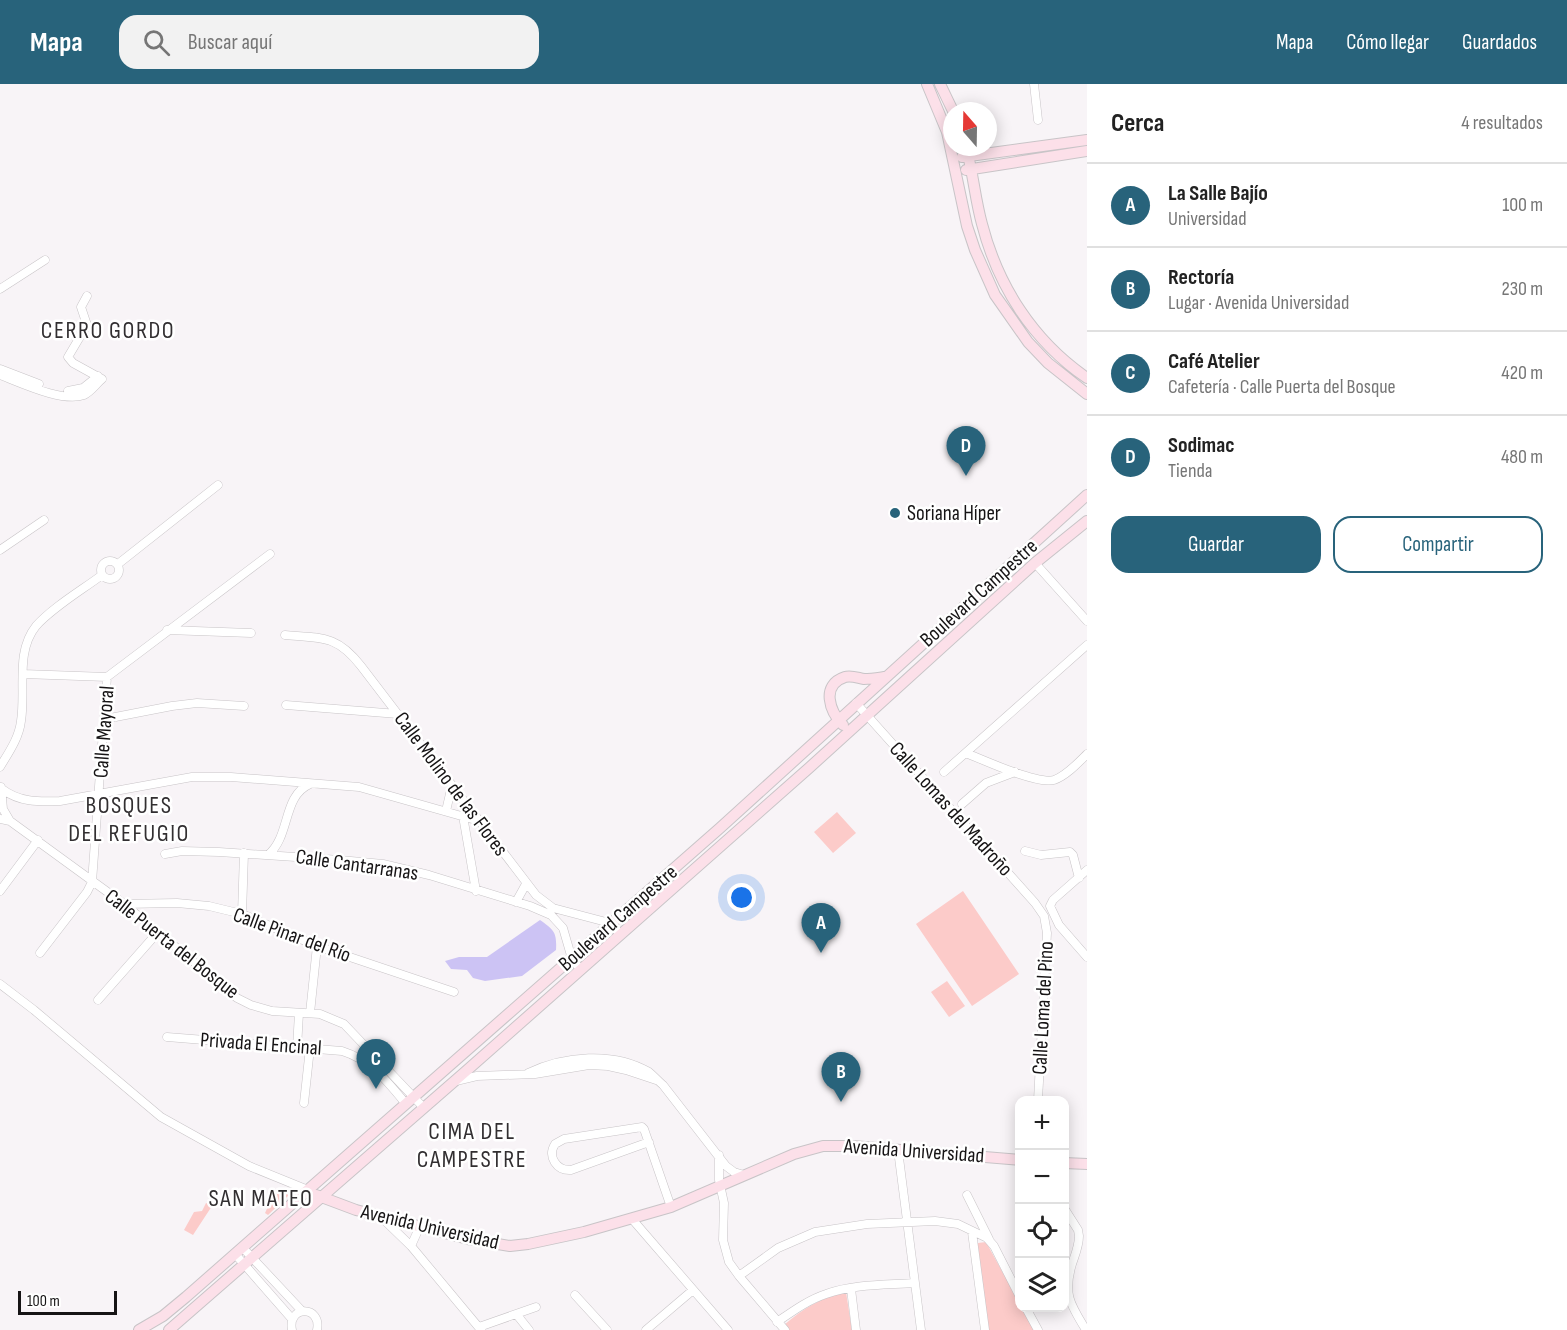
<!DOCTYPE html>
<html lang="es">
<head>
<meta charset="utf-8">
<style>
	:root { --surface:#fff; --page:#f2f2f2; --text:#222; --muted:#767676; --line:#e0e0e0; --accent:#28637b }
	body { margin:0; font-family:"Sofia Sans Condensed",sans-serif; background:var(--page); color:var(--text) }
	.controls { position:absolute; right:18px; bottom:18px; display:grid; overflow:hidden; border-radius:12px; box-shadow:0 3px 15px #0003 }
	.controls button { width:54px; height:54px; display:grid; place-items:center; padding:0; border:0; border-bottom:2px solid var(--line); background:var(--surface); color:var(--text); font:30px sans-serif }
	.compass { position:absolute; left:943px; top:18px; width:54px; height:54px; border-radius:50%; background:var(--surface); box-shadow:0 3px 15px #0003; rotate:340deg }
	.scale { position:absolute; left:18px; bottom:15px; width:99px; box-sizing:border-box; padding-left:6px; border:3px solid #161415; border-top:0; font-size:16px; line-height:21px; white-space:nowrap; color:#161415; -webkit-text-stroke:4px #fff; paint-order:stroke }
	.you { position:absolute; left:742px; top:814px; width:21px; height:21px; margin:-15px; border:4px solid #fff; border-radius:50%; background:#1a73e8; box-shadow:0 0 0 9px #1a73e833 }
	.badge { display:grid; place-items:center; width:39px; height:39px; border-radius:50%; background:var(--accent); color:#fff; font-size:20px; font-weight:700 }
	.pin { position:absolute; translate:-50% -50px; filter:drop-shadow(0 2px 3px #0008) }
	.pin::after { content:''; position:absolute; top:32px; width:21px; height:18px; background:inherit; clip-path:polygon(0 0,100% 0,50% 100%) }
	.list { margin:0; padding:0; list-style:none }
	h2 { display:flex; justify-content:space-between; align-items:center; height:78px; margin:0; padding:0 24px; font-size:26px }
	h2 small { font-size:20px; font-weight:400; color:var(--muted) }
	.list li { display:grid; grid-template-columns:39px 1fr auto; gap:18px; align-items:center; box-sizing:border-box; height:84px; padding:0 24px; border-top:2px solid var(--line) }
	.list b { display:block; font-size:22px; white-space:nowrap }
	.list p { margin:0; font-size:20px; white-space:nowrap; color:var(--muted) }
	.list em { font-size:20px; font-style:normal; color:var(--muted) }
	.actions { display:flex; gap:12px; padding:18px 24px }
	.actions a { flex:1; padding:14px 0; border:2px solid var(--accent); border-radius:18px; text-align:center; font-size:21px; color:var(--accent) }
	.actions .main { background:var(--accent); color:#fff }
	.icon { flex:none; width:33px; height:33px; fill:none; stroke:currentColor; stroke-width:2; stroke-linecap:round; stroke-linejoin:round }
	.map { position:relative; flex:none; width:1087px; height:1246px; overflow:hidden }
	header { display:flex; align-items:center; gap:36px; box-sizing:border-box; height:84px; padding:0 30px; background:var(--accent); color:#fff }
	header strong { font-size:28px }
	nav { display:flex; gap:33px; margin-inline-start:auto; font-size:21px }
	.search { width:420px; height:54px; background:var(--page); display:flex; align-items:center; gap:15px; box-sizing:border-box; padding:0 21px; border-radius:18px; color:var(--muted); font-size:22px }
	main { display:flex }
	aside { flex:1; background:var(--surface) }
	.map>svg:first-child { display:block }
	.green { fill:#fccbc9 }
	.water { fill:#ccc3f4 }
	.lines { fill:none; stroke-linecap:round; stroke-linejoin:round }
	.street-casing { stroke:#c8c4c7; stroke-width:9 }
	.secondary-casing { stroke:#c8c4c7; stroke-width:12 }
	.street { stroke:#fff; stroke-width:8 }
	.secondary { stroke:#fce0e9; stroke-width:10 }
	.poi-dot { fill:#28637b; stroke:#fff; stroke-width:2 }
	.labels { text-anchor:middle; dominant-baseline:central; stroke-width:5; stroke-linejoin:round; paint-order:stroke }
	.poi-label { font-size:21px; fill:#161415; stroke:#fff; text-anchor:start }
	.street-label { font-size:21px; fill:#161415; stroke:#fff }
	.quarter-label { font-size:24px; letter-spacing:1.5px; fill:#322f31; stroke:#fff }
</style>
</head>
<body>
<header>
<strong>Mapa</strong>
<div class="search"><svg class="icon" aria-label="search" viewBox="0 0 24 24"><circle cx="10" cy="10" r="6"/><path d="M15 15l6 6"/></svg>Buscar aquí</div>
<nav><a>Mapa</a><a>Cómo llegar</a><a>Guardados</a></nav>
</header>
<main>
<div class="map">
<svg width="1087" height="1246" viewBox="0 0 1087 1246">
	<rect width="100%" height="100%" fill="#f8f4f7"/>
	<!-- green -->
	<path class="green" d="M837 728 856 749 833 769 814 748Z
		M963 807 1019 890 972 922 916 840Z
		M947 897 965 922 949 933 931 908Z
		M276 1106 289 1111 268 1131 265 1129Z
		M206 1119 212 1122 193 1151 184 1146 194 1128 202 1127Z
		M986 1158 1019 1218 1020 1224H1023L1035 1246H987L977 1163 978 1159Z
		M846 1208 852 1246H788L784 1241C804 1224 820 1214 846 1208Z"/>
	<!-- water -->
	<path class="water" d="M540 836C554 846 557 848 556 866L522 892 485 897 473 894 467 886 451 885 445 877 459 873H487Z"/>
	<g class="lines">
		<!-- street casing -->
		<g class="street-casing">
			<path id="street" d="M1034 0 1038 36
				M0 205 45 176
				M0 285 39 300
				M0 291C21 299 63 319 84 311 91 308 96 300 102 295L73 279 68 273 87 241 81 223 87 212
				M68 307 83 304 98 292
				M0 466 44 436
				M101 486a9 9 0 1 1 18 0a9 9 0 1 1-18 0Z
				M1035 479 1087 537
				M118 480 218 401
				M167 546 251 549
				M285 551C322 554 337 551 361 582L536 811 553 824 610 839 620 850
				M23 590 107 593
				M856 619 1035 819 1044 832 1047 849 1038 1016
				M286 621 398 630
				M105 635 172 622 197 619 244 622
				M966 669C983 676 1038 701 1054 696 1066 692 1078 679 1087 670
				M0 683C9 668 19 654 21 637 26 606 15 568 36 542 53 523 82 506 102 491
				M944 688 1087 561
				M2 705C19 718 38 718 60 717L192 693H231L359 703 479 737
				M962 720 986 699 1015 688
				M446 727 452 701
				M463 732 476 807
				M0 735 10 737 3 725 1 703
				M10 737 124 820 237 914 251 921 272 927 320 930 344 940 424 1024
				M1025 767 1041 771 1070 768 1073 771 1079 794
				M165 770 182 767 219 768 340 776 383 780 429 791 530 822 551 831 563 844 572 875 581 886
				M268 771C291 752 282 712 310 700
				M1087 786 1053 816 1050 822 1059 841 1087 873
				M0 807 38 756
				M516 818 526 800
				M124 820 177 819 209 822 242 830 317 862 454 908
				M242 830 244 769
				M40 869 87 808 92 798 107 593 270 470
				M0 900 34 926 161 1033 249 1082 308 1106
				M98 916 158 848
				M310 929 317 862
				M167 953 342 967C371 976 387 997 406 1020
				M297 964 299 929
				M528 989C564 972 613 967 649 988 654 992 658 997 663 1001L726 1082 734 1088 744 1091
				M456 997 477 992 535 990 589 981 608 982 626 986 656 996
				M304 1019 310 964
				M649 1058 571 1086C557 1087 547 1073 555 1060L564 1055 642 1043 644 1045 671 1123
				M898 1066 921 1246
				M719 1071V1096L724 1119 723 1156 729 1178 739 1192 785 1246
				M967 1111 989 1155
				M1064 1124 1078 1146 1079 1152C1079 1162 1075 1171 1072 1180 1063 1210 1070 1220 1086 1246
				M381 1133 411 1162 481 1246
				M632 1135 728 1246
				M972 1148 985 1246
				M411 1162 420 1142
				M243 1164 302 1227
				M236 1171 292 1235
				M739 1192 778 1164 815 1148 867 1140 935 1137 958 1140 987 1154 994 1162 1020 1213
				M851 1205 856 1246
				M575 1211 607 1246
				M1026 1224 1038 1246
				M517 1231 529 1246
				M777 1238C793 1227 808 1216 826 1210 853 1200 886 1201 914 1199
				M479 1243 536 1223
				M292 1246C287 1221 322 1221 317 1246
				M646 1246 693 1206"/>
		</g>
		<!-- secondary casing -->
		<g class="secondary-casing">
			<path id="secondary" d="M927 0 947 48 967 142 975 166 995 211 1028 258 1048 279 1087 310
				M940 0 953 27
				M966 63C973 88 975 115 982 140 998 202 1033 257 1087 294
				M962 73 1087 56
				M966 86 1087 67
				M843 641C830 628 820 601 845 593 851 591 858 594 864 595 871 595 877 594 884 593
				M1064 1079 1087 1080
				M316 1111 356 1126 468 1155 510 1162 528 1160 584 1148 671 1123 794 1070 823 1062H853L1020 1076
				M139 1246 163 1232 186 1213 720 744 1087 411
				M169 1246 465 988 809 684 1035 479 1087 437"/>
		</g>
		<!-- street -->
		<use href="#street" class="street"/>
		<!-- secondary -->
		<use href="#secondary" class="secondary"/>
	</g>
	<!-- markers -->
	<circle class="poi-dot" cx="895" cy="429" r="6"/>
	<g class="labels">
		<!-- poi labels -->
		<g class="poi-label">
			<text x="907" y="429">Soriana Híper</text>
		</g>
		<!-- street labels -->
		<g class="street-label">
			<text transform="translate(979 509) rotate(-42)">Boulevard Campestre</text>
			<text transform="translate(104 648) rotate(-86)">Calle Mayoral</text>
			<text transform="translate(451 700) rotate(53)">Calle Molino de las Flores</text>
			<text transform="translate(951 725) rotate(48)">Calle Lomas del Madroño</text>
			<text transform="translate(357 781) rotate(8)">Calle Cantarranas</text>
			<text transform="translate(618 834) rotate(-41)">Boulevard Campestre</text>
			<text transform="translate(292 851) rotate(20)">Calle Pinar del Río</text>
			<text transform="translate(172 860) rotate(38)">Calle Puerta del Bosque</text>
			<text transform="translate(1043 924) rotate(-87)">Calle Loma del Pino</text>
			<text transform="translate(261 960) rotate(4)">Privada El Encinal</text>
			<text transform="translate(914 1067) rotate(4)">Avenida Universidad</text>
			<text transform="translate(430 1143) rotate(13)">Avenida Universidad</text>
		</g>
		<!-- quarter labels -->
		<g class="quarter-label">
			<text x="108" y="246">CERRO GORDO</text>
			<text x="129" y="721">BOSQUES<tspan x="129" dy="28">DEL REFUGIO</tspan></text>
			<text x="472" y="1047">CIMA DEL<tspan x="472" dy="28">CAMPESTRE</tspan></text>
			<text x="261" y="1114">SAN MATEO</text>
		</g>
	</g>
</svg>
<div class="controls">
<button>+</button>
<button>−</button>
<button><svg class="icon" aria-label="locate" viewBox="0 0 24 24"><circle cx="12" cy="12" r="6"/><path d="M12 2v4M12 18v4M2 12h4M18 12h4"/></svg></button>
<button><svg class="icon" aria-label="layers" viewBox="0 0 24 24"><path d="M12 4l9 5-9 5-9-5zM3 14l9 5 9-5"/></svg></button>
</div>
<svg class="compass" viewBox="-18 -18 36 36"><path d="M0-13l5 13h-10z" fill="#e53935"/><path d="M0 13l5-13h-10z" fill="#767676"/></svg>
<div class="scale">100 m</div>
<div class="you"></div>
<div class="pin badge" style="left:821px;top:869px">A</div>
<div class="pin badge" style="left:841px;top:1018px">B</div>
<div class="pin badge" style="left:376px;top:1005px">C</div>
<div class="pin badge" style="left:966px;top:392px">D</div>
</div>
<aside>
<h2>Cerca<small>4 resultados</small></h2>
<ul class="list">
<li><span class="badge">A</span><div><b>La Salle Bajío</b><p>Universidad</p></div><em>100 m</em></li>
<li><span class="badge">B</span><div><b>Rectoría</b><p>Lugar · Avenida Universidad</p></div><em>230 m</em></li>
<li><span class="badge">C</span><div><b>Café Atelier</b><p>Cafetería · Calle Puerta del Bosque</p></div><em>420 m</em></li>
<li><span class="badge">D</span><div><b>Sodimac</b><p>Tienda</p></div><em>480 m</em></li>
</ul>
<div class="actions"><a class="main">Guardar</a><a>Compartir</a></div>
</aside>
</main>
</body>
</html>
